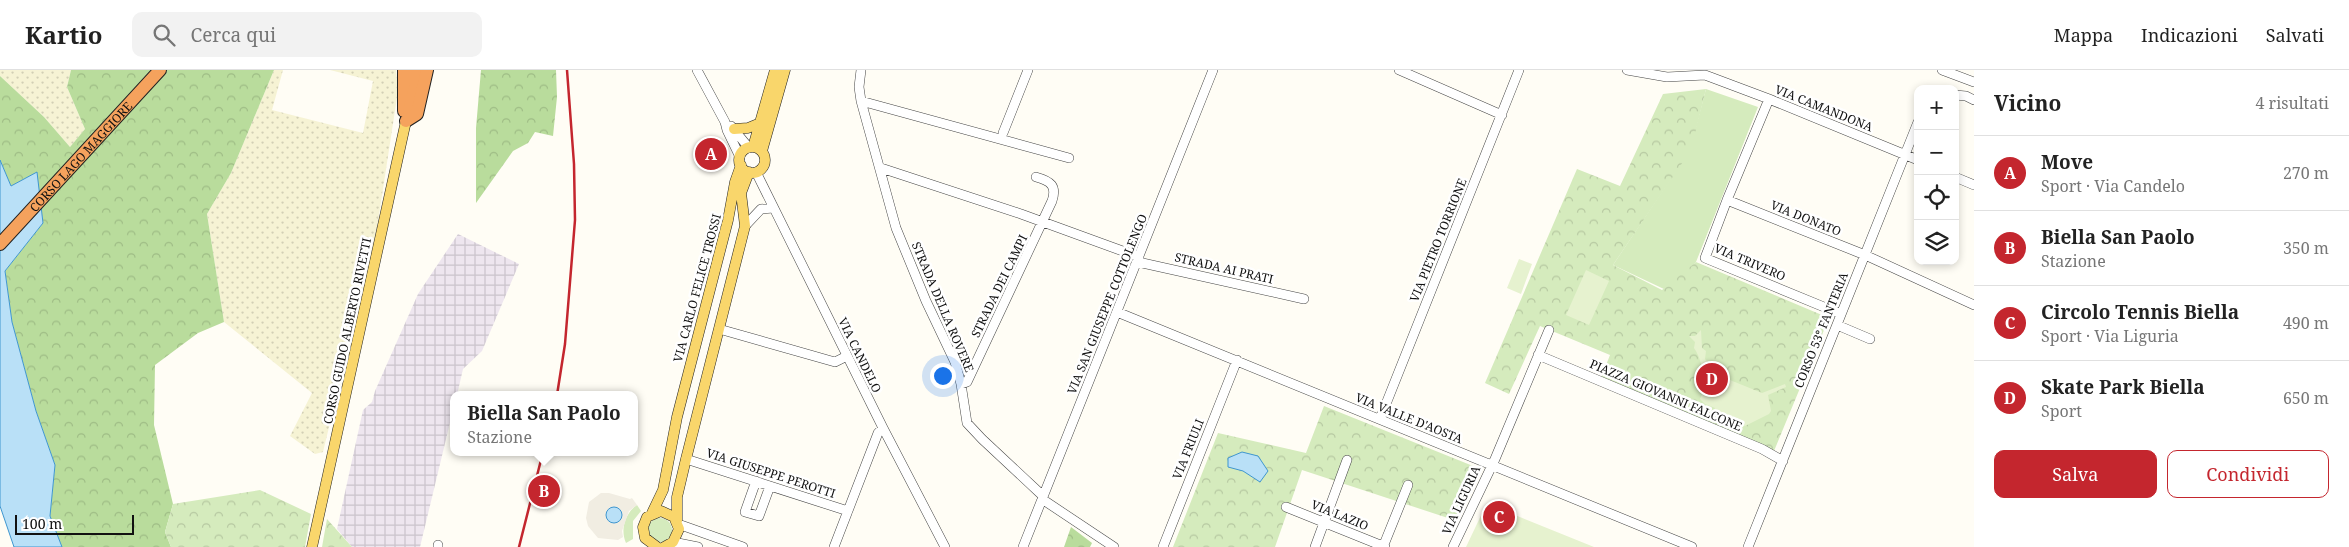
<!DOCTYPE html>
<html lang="it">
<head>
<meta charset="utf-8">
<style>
	:root { --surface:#fff; --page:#f2f2f2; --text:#222; --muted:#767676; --line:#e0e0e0; --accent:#c4262e }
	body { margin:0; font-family:"Noto Serif",serif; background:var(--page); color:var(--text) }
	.controls { position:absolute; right:15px; top:15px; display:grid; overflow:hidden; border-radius:10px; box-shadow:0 2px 8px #0003 }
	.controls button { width:45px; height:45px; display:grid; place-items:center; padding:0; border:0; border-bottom:1px solid var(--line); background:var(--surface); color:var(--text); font:25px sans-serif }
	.scale { position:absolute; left:15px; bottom:12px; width:119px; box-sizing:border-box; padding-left:5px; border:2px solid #111; border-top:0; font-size:14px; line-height:18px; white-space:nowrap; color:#111; -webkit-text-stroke:4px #fff; paint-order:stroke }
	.you { position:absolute; left:942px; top:305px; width:18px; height:18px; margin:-12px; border:4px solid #fff; border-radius:50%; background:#1a73e8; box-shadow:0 0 0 8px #1a73e833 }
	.badge { display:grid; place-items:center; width:32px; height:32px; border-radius:50%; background:var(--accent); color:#fff; font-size:16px; font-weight:700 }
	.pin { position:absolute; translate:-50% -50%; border:2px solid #fff; box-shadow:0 1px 5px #0006 }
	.popup { position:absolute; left:450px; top:321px; width:188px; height:65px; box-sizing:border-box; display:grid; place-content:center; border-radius:10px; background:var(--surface); filter:drop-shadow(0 1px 4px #0005); font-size:16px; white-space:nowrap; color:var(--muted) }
	.popup b { font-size:19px; color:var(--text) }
	.popup::after { content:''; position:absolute; left:50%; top:100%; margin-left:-10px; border:10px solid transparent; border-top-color:var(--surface) }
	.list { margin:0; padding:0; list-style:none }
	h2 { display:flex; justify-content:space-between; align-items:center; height:65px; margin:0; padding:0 20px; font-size:21px }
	h2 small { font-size:16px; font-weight:400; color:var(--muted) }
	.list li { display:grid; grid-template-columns:32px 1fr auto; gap:15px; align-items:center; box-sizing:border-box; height:75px; padding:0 20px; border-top:1px solid var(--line) }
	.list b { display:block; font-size:19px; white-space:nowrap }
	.list p { margin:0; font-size:16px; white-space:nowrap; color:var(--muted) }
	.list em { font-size:16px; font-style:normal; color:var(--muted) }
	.actions { display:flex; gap:10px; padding:15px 20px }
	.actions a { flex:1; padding:11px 0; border:1px solid var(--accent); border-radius:10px; text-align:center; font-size:18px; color:var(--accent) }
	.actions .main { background:var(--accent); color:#fff }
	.icon { flex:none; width:28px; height:28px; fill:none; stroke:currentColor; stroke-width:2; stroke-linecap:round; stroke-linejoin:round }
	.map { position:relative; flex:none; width:1974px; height:477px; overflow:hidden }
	header { display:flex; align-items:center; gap:30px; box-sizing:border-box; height:70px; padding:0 25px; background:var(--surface); border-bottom:1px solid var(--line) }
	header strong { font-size:24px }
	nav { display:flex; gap:28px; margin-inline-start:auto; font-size:18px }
	.search { width:350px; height:45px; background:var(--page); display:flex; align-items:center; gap:12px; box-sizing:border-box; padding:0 18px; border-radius:10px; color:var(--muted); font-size:19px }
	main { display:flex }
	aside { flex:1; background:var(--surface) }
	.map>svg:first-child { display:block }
	.industrial { fill:url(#industrial-grid) }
	.farmland { fill:url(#farmland-dots) }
	.grass { fill:#d5ebbd }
	.forest { fill:url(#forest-crowns) }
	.park { fill:url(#park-crowns) }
	.pitch { fill:#e6f2cf }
	.plaza { fill:#f1ede2 }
	.water { fill:#b9e0f7; stroke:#3f96cf }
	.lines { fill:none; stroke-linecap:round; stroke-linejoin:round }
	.minor-casing { stroke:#444; stroke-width:10 }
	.major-casing { stroke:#222; stroke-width:11 }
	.highway-casing { stroke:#222; stroke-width:14 }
	.minor { stroke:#fff; stroke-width:9 }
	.major { stroke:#f9d66b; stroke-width:10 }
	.highway { stroke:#f5a25d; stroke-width:12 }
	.rail { stroke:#c4262e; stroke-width:2.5 }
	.labels { text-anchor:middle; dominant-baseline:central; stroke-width:5; stroke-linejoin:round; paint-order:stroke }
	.street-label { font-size:12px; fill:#111; stroke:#fff }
</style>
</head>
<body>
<header>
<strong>Kartio</strong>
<div class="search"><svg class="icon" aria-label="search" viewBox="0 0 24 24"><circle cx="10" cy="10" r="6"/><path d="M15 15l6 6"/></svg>Cerca qui</div>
<nav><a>Mappa</a><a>Indicazioni</a><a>Salvati</a></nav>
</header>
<main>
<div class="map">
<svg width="1974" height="477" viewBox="0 0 1974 477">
	<defs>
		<pattern id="industrial-grid" width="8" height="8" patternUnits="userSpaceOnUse" patternTransform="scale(1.25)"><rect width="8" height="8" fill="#eee6ef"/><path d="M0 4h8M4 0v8" fill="none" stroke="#cbc4cc"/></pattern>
		<pattern id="farmland-dots" width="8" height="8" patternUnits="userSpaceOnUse" patternTransform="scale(1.25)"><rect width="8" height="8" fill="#f6f3d4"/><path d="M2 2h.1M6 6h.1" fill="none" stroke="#d2cfb5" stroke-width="1.8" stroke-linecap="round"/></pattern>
		<pattern id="forest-crowns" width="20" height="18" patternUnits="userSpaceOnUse" patternTransform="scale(1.25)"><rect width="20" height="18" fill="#b9dc9c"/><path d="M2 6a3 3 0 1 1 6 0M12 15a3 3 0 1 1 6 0" fill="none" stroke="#9ebc85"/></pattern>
		<pattern id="park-crowns" width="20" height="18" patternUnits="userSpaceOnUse" patternTransform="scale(1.25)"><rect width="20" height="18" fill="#d5ebbd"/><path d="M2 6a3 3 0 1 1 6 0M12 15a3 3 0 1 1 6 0" fill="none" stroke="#b6c8a1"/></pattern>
	</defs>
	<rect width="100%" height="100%" fill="#fffdf5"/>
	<!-- industrial -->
	<path class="industrial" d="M458 164 519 194 482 281 463 299 457 325H454V336L420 477H352L337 459 363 340 372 332 375 321 418 224Z"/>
	<!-- farmland -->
	<path class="farmland" d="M0 0H71L67 17 85 59 70 77 44 47 0 6Z
		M274 0H283L272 40 363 63 373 11 330 0H396L398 21 377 158 323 382 315 384 290 366 312 323 224 252 207 144 231 103Z"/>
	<!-- grass -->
	<path class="grass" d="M1706 19 1758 37 1696 192 1666 220 1613 195 1690 80Z
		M637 435 641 441 633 451V469L626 473C620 460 625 443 637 435Z
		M648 460a12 12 0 1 1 24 0a12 12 0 1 1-24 0Z"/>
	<!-- forest -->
	<path class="forest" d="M71 0H274L231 103 207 144 224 252 198 263 155 295 154 355 173 434 165 462 171 477H62L50 446 55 395 36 341 12 252 5 201 43 153 36 103 11 116 0 90V6L44 47 70 77 85 59 67 17Z
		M481 0H556L557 27 553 66 535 62 528 73 513 81 476 133V58Z
		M1071 457 1092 473 1090 477H1064Z"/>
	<!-- park -->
	<path class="park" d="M1706 19 1691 80 1613 195 1662 220 1696 192 1829 248 1774 381 1601 308 1610 285 1540 256 1509 324 1485 313 1577 99 1620 116 1663 24Z
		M1324 336 1478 398 1454 450 1302 400 1275 477H1173L1218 363 1306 383Z
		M260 420 311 444 305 477H171L165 462 173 434Z
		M327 449 352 477H322Z"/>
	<!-- pitch -->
	<path class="pitch" d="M1519 189 1532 194 1521 224 1507 218Z
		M1586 200 1609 211 1589 255 1566 245Z
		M1701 260 1702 278 1706 281 1705 289 1709 294 1713 307 1720 310 1725 308 1762 323 1785 314 1786 317 1768 325 1771 341 1769 344 1745 356 1733 352 1728 358 1702 347 1705 342 1712 344 1715 338 1705 334 1700 329 1707 312C1702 300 1701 288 1694 278L1695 272 1689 266H1695Z
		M1486 435H1490L1594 477H1466Z"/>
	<!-- plaza -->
	<path class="plaza" d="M601 423H609L630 429 632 428 637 435 629 441 622 461 623 467 618 470 598 468 588 456 586 448 589 432Z"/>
	<!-- water -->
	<path class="water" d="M0 90 11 116 37 102 43 153 5 201 12 252 36 341 55 395 50 446 62 477H14L0 436Z
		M1242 382 1258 386 1268 401 1260 412 1243 401 1228 397V388Z
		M606 445a8 8 0 1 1 16 0a8 8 0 1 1-16 0Z"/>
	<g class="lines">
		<!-- minor casing -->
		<g class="minor-casing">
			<path id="minor" d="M697 0 725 52 727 60 740 87
				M861 0 859 17 861 31 896 158 926 231 955 292 961 314 967 353 982 369 1043 426
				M1399 0 1502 45
				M1627 0 1667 7 1705 5 1769 29 1918 90
				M1942 0 1974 12
				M1955 25 1966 26 1974 30
				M1769 29 1727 130 1865 185 1974 235
				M861 31 1069 88
				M731 56 749 78
				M1003 63 1028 0
				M881 98 1021 144 1139 187
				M756 102 883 358 945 477
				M1955 107 1974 115
				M1727 130 1705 188 1841 244
				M745 156 761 139 773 138
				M1138 192 1304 229
				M1117 242 1692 477
				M1837 255 1870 269
				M719 259 835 292 847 286
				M1538 285 1762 379 1783 391
				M961 314 967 312 1052 131C1057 116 1051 111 1036 107
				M1380 349 1519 0
				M686 389 848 441
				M756 411 745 442 759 446 770 416
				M1042 429 1114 477
				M1286 437 1385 477
				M678 454 743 477
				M673 472 698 477
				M438 477V475
				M834 477 878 363 883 358
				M1023 477 1213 0
				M1163 477 1237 290
				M1315 477 1347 390
				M1383 477 1408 415
				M1453 477 1495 389 1549 260
				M1748 477 1918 52"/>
		</g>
		<!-- major casing -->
		<g class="major-casing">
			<path id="major" d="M734 59 748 58 760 53
				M753 77 775 0
				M739 90a13 13 0 1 1 26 0a13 13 0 1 1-26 0Z
				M762 81 785 0
				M652 443 663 420 677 347 728 150 735 112 741 95
				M677 451V427L686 389 745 156 741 123 749 102
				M312 477 406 51
				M657 477 645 468 643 457 647 447 661 441 674 447 679 459 673 472 664 477"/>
		</g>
		<!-- highway casing -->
		<g class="highway-casing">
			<g id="highway">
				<path d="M404 0V41"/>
				<path d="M409 41 416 14V0"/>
				<path d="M406 51 417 44 427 0"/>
				<path id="s1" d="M0 174 160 0"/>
			</g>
		</g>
		<!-- minor -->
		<use href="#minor" class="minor"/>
		<!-- major -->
		<use href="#major" class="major"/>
		<!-- highway -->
		<use href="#highway" class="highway"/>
		<!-- rail -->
		<path class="rail" d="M557 325 565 274 575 150 574 94 567 0
			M519 477 543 382"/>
	</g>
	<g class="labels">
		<!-- street labels -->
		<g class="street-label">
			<text transform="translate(1824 38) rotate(22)">VIA CAMANDONA</text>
			<text stroke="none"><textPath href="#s1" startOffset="119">CORSO LAGO MAGGIORE</textPath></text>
			<text transform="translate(1806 148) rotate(22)">VIA DONATO</text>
			<text transform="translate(1438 170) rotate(-68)">VIA PIETRO TORRIONE</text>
			<text transform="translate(1750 192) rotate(23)">VIA TRIVERO</text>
			<text transform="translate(1224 198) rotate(13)">STRADA AI PRATI</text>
			<text transform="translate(999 216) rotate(-64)">STRADA DEI CAMPI</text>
			<text transform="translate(697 218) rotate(-75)">VIA CARLO FELICE TROSSI</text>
			<text transform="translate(1107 234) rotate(-68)">VIA SAN GIUSEPPE COTTOLENGO</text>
			<text transform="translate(943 237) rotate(67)">STRADA DELLA ROVERE</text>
			<text transform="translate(1821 260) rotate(-68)">CORSO 53° FANTERIA</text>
			<text transform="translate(347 261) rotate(-78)">CORSO GUIDO ALBERTO RIVETTI</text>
			<text transform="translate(860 285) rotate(64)">VIA CANDELO</text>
			<text transform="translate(1666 325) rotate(23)">PIAZZA GIOVANNI FALCONE</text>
			<text transform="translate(1409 348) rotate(22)">VIA VALLE D'AOSTA</text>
			<text transform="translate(1188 379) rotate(-68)">VIA FRIULI</text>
			<text transform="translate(771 403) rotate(18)">VIA GIUSEPPE PEROTTI</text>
			<text transform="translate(1461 430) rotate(-65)">VIA LIGURIA</text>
			<text transform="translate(1340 445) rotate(22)">VIA LAZIO</text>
		</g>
	</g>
</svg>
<div class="controls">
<button>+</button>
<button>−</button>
<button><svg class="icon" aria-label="locate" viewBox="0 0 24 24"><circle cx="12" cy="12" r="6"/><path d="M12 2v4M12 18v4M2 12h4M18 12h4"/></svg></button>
<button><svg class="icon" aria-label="layers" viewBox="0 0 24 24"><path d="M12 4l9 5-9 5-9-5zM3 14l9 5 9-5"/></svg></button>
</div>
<div class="scale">100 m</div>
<div class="you"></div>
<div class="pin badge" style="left:711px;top:84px">A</div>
<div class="pin badge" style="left:544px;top:421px">B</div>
<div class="popup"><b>Biella San Paolo</b>Stazione</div>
<div class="pin badge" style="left:1499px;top:447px">C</div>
<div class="pin badge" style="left:1712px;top:309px">D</div>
</div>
<aside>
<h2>Vicino<small>4 risultati</small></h2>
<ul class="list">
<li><span class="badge">A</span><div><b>Move</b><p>Sport · Via Candelo</p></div><em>270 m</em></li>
<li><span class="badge">B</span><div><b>Biella San Paolo</b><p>Stazione</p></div><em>350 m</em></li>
<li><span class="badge">C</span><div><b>Circolo Tennis Biella</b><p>Sport · Via Liguria</p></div><em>490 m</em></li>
<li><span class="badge">D</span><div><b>Skate Park Biella</b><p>Sport</p></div><em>650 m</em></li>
</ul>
<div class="actions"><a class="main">Salva</a><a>Condividi</a></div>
</aside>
</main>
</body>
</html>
